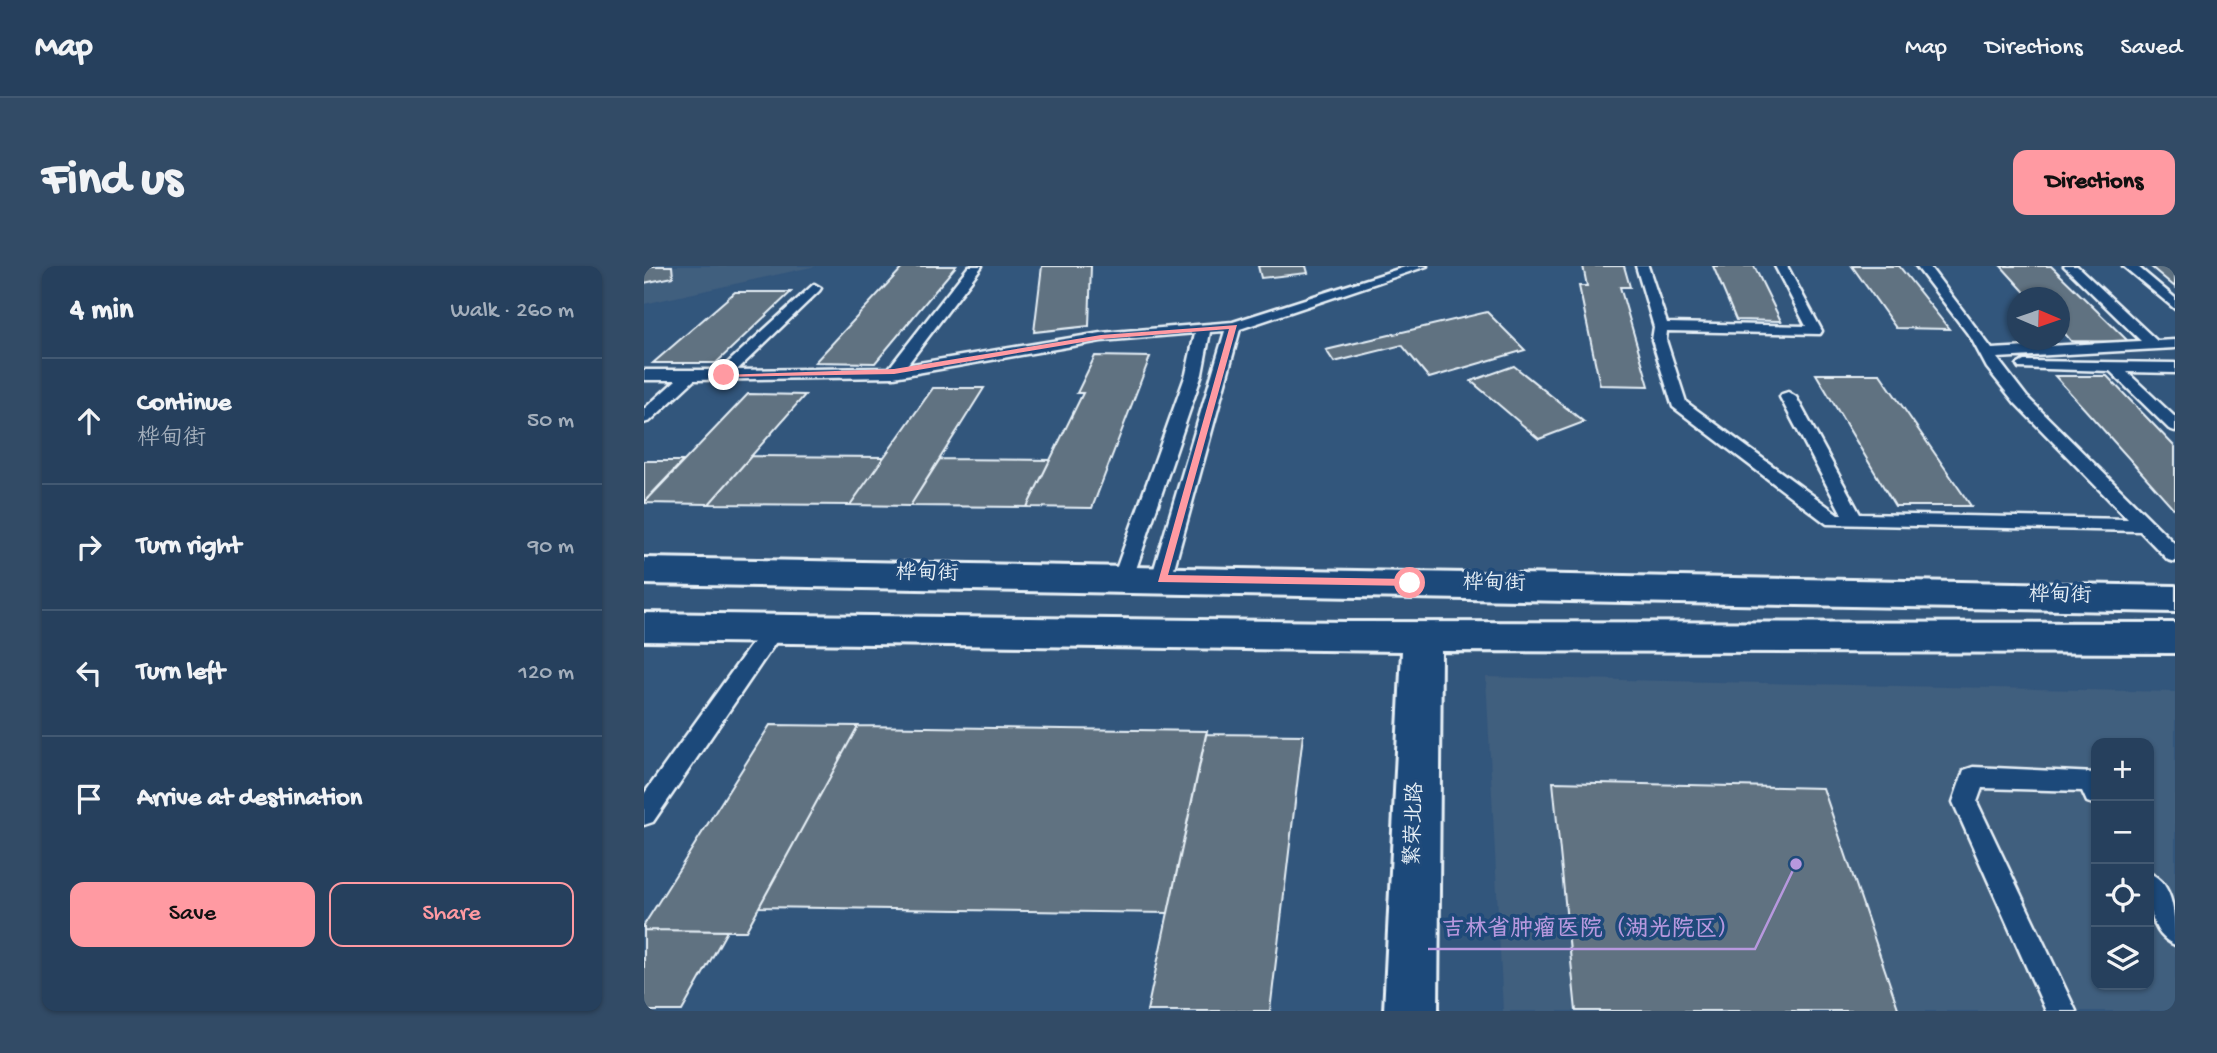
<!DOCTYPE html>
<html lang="en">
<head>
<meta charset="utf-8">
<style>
	:root { --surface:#26405d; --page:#324b66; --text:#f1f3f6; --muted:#a4afbc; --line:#425972; --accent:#ff9aa2 }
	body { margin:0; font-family:"Gochi Hand","LXGW WenKai TC",sans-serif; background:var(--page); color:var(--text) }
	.controls { position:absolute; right:21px; bottom:21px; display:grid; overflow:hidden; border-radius:14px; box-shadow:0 2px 5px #0004 }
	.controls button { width:63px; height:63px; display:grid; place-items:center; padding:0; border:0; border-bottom:2px solid var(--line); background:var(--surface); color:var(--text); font:35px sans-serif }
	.compass { position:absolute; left:1363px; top:21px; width:63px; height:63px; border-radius:50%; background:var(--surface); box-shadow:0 2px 5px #0004; rotate:92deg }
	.stop { position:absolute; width:21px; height:21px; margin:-16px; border:5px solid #ff9aa2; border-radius:50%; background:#fff }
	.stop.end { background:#ff9aa2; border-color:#fff; box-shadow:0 2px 7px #0008 }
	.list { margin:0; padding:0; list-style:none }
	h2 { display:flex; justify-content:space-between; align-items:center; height:91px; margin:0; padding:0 28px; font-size:30px }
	h2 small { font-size:23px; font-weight:400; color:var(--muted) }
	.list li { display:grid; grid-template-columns:46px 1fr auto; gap:21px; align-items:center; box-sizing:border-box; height:126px; padding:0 28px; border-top:2px solid var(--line) }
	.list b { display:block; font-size:26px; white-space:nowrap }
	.list p { margin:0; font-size:23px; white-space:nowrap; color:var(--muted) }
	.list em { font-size:23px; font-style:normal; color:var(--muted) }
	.actions { display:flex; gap:14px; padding:21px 28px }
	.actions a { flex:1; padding:16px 0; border:2px solid var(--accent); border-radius:14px; text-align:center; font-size:24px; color:var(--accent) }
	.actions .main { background:var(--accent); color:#111 }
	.icon { flex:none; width:38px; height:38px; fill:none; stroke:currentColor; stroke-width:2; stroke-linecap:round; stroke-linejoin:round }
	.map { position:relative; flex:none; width:1531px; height:745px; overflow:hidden; border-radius:14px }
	header { display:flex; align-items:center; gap:42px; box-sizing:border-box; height:98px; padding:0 35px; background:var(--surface); border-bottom:2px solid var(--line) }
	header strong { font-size:33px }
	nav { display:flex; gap:38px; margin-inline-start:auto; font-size:24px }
	.intro { display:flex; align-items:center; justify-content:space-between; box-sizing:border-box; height:168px; padding:0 42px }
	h1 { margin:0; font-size:49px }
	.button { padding:18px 32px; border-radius:14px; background:var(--accent); color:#111; font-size:24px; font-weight:700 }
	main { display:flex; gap:42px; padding:0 42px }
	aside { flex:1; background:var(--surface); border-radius:14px; box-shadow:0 2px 5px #0004 }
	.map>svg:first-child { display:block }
	.built { fill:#405e7e; fill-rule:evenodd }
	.building { fill:#607281; stroke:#e8f1f8; stroke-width:2 }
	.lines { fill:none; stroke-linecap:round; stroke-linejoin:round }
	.service-casing { stroke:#e8f1f8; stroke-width:5 }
	.tertiary-casing { stroke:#e8f1f8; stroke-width:6 }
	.service { fill:#1f4a7a; fill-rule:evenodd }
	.tertiary { fill:#1f4a7a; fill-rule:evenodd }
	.route { fill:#ff9aa2 }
	.labels { text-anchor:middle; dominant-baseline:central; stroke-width:7; stroke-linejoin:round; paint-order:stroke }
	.street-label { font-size:21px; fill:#e8f1f8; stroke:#1f4a7a }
	.leader { fill:none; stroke:#b798de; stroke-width:2.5 }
	.callout-dot { fill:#b798de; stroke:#1f4a7a; stroke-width:2.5 }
	.callout-label { font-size:23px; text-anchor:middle; font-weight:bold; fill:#b798de; stroke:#1f4a7a; stroke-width:7; stroke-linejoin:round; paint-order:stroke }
</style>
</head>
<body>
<header>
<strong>Map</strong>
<nav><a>Map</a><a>Directions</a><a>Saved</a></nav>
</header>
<div class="intro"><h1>Find us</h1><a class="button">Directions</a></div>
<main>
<aside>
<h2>4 min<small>Walk · 260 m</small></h2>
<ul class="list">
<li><svg class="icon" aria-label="ahead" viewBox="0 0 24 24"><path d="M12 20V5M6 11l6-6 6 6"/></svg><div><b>Continue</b><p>桦甸街</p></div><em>50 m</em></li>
<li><svg class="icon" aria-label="right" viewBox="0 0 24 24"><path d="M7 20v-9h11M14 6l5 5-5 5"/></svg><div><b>Turn right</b></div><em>90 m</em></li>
<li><svg class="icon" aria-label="left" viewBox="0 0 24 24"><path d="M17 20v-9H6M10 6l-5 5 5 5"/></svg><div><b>Turn left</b></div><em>120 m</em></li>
<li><svg class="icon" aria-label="arrive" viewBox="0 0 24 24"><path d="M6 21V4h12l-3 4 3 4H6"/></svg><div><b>Arrive at destination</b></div></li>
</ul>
<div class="actions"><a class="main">Save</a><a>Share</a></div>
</aside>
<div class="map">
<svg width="1531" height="745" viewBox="0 0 1531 745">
	<rect width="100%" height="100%" fill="#32567c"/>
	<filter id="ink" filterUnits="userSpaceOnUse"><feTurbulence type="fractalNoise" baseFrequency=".0143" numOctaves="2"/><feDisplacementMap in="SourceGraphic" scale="14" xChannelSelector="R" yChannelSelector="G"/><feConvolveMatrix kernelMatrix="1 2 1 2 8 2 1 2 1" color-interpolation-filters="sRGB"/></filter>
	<g filter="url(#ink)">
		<!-- built -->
		<path class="built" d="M0 0H172L0 38Z
			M842 411 1531 426V745H859ZM1452 477H1505V719H1452Z"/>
		<!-- building -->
		<path class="building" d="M0 0H28L29 11 0 17Z
			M260 0H312L231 97 171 96Z
			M398 0H447L445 60 390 66Z
			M614 0H662L664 7 617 12Z
			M939 0H980L986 21H976L1005 120 956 119 935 20H943Z
			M1069 0H1110L1137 55 1092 54Z
			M1208 0H1255L1305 63 1252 62Z
			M1357 0H1407L1485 76 1427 75 1416 62V32H1386Z
			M1506 0H1531V21Z
			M91 26H147L72 97H9Z
			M843 46 881 84 785 112 758 79 690 96 682 84Z
			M451 90 506 91 448 242 383 241 439 127H433Z
			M870 100 940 156 895 173 827 115Z
			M1172 108H1236L1327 240H1251Z
			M1411 110H1463L1531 181V244Z
			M289 122H340L266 240 206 239Z
			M104 128 161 129 65 238 0 237Z
			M107 190 240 191 206 239 65 238Z
			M296 193 406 194 383 241 266 240Z
			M0 195H39L0 236Z
			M126 459 214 460 102 665 0 664V659Z
			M214 460 563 465 524 647 115 641Z
			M562 468 659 469 626 745H503Z
			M909 516 1179 522 1255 745H932Z
			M0 664 83 665 38 745H0Z"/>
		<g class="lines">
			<!-- service casing -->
			<g class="service-casing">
				<path id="service" d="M325 0H338L263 99 457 67 589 56 764 0H783L596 63 527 313 517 320 507 313 581 65 566 66 558 108 489 312 479 319 469 312 542 108 551 67 457 75 250 111 50 114 6 155 0 157V143L32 114H0V104H76L170 18 177 22 175 25 93 104 245 102Z
					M992 0H1004L1023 57 1162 60 1131 0H1143L1178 65 1176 68 1023 65 1022 74 1042 136 1194 248H1198L1136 131 1138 128 1144 126 1152 131 1216 248 1484 253 1371 137 1343 102 1327 72 1272 0H1285L1348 83 1497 75 1420 0H1433L1513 75 1531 74V82L1353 92 1383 131 1531 278V296L1524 294 1496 265 1183 258 1029 141 1008 74 1010 61Z
					M1479 0H1493L1531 32V43Z
					M1380 95 1531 97V107L1483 106 1531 151V165L1525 163 1466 105 1375 102 1373 99Z
					M129 356 136 358 139 364 136 370 9 556 0 559V528L122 358Z
					M1329 501 1452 507V539L1443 536 1438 525 1338 522 1333 536 1432 745H1402L1309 536 1320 504Z
					M1505 607C1531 617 1531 653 1531 679 1503 667 1505 632 1505 607Z"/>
			</g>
			<!-- tertiary casing -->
			<g class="tertiary-casing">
				<path id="tertiary" d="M0 292 1531 320V346L0 318Z
					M0 347 705 356 1531 357V387L797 385 794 745H740L758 385 0 375Z"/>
			</g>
			<!-- service -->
			<use href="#service" class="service"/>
			<!-- tertiary -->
			<use href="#tertiary" class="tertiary"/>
		</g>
	</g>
	<!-- route -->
	<path class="route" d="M593 59 524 309 766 313 772 317 770 320 514 316 585 63 457 73 250 108 80 111 76 109 250 103 457 69Z"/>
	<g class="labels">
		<!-- street labels -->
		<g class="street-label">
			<text transform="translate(283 309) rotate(1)">桦甸街</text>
			<text transform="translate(850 319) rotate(1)">桦甸街</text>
			<text transform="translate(1416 331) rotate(1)">桦甸街</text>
			<text transform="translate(772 558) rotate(-88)">繁荣北路</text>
		</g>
	</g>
	<!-- callouts -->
	<path class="leader" d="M1152 598L1111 683H784"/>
	<circle class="callout-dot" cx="1152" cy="598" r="7"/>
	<g class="callout-label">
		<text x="947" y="669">吉林省肿瘤医院（湖光院区）</text>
	</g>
</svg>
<div class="controls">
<button>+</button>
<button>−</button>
<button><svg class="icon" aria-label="locate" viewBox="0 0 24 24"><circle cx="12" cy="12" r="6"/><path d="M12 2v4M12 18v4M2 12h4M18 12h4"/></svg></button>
<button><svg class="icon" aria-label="layers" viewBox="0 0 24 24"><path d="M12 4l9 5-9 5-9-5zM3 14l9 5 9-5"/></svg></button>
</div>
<svg class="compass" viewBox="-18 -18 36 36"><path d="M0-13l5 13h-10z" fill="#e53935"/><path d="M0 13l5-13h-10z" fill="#a4afbc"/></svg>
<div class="stop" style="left:766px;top:317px"></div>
<div class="stop end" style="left:80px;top:109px"></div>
</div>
</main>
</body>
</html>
